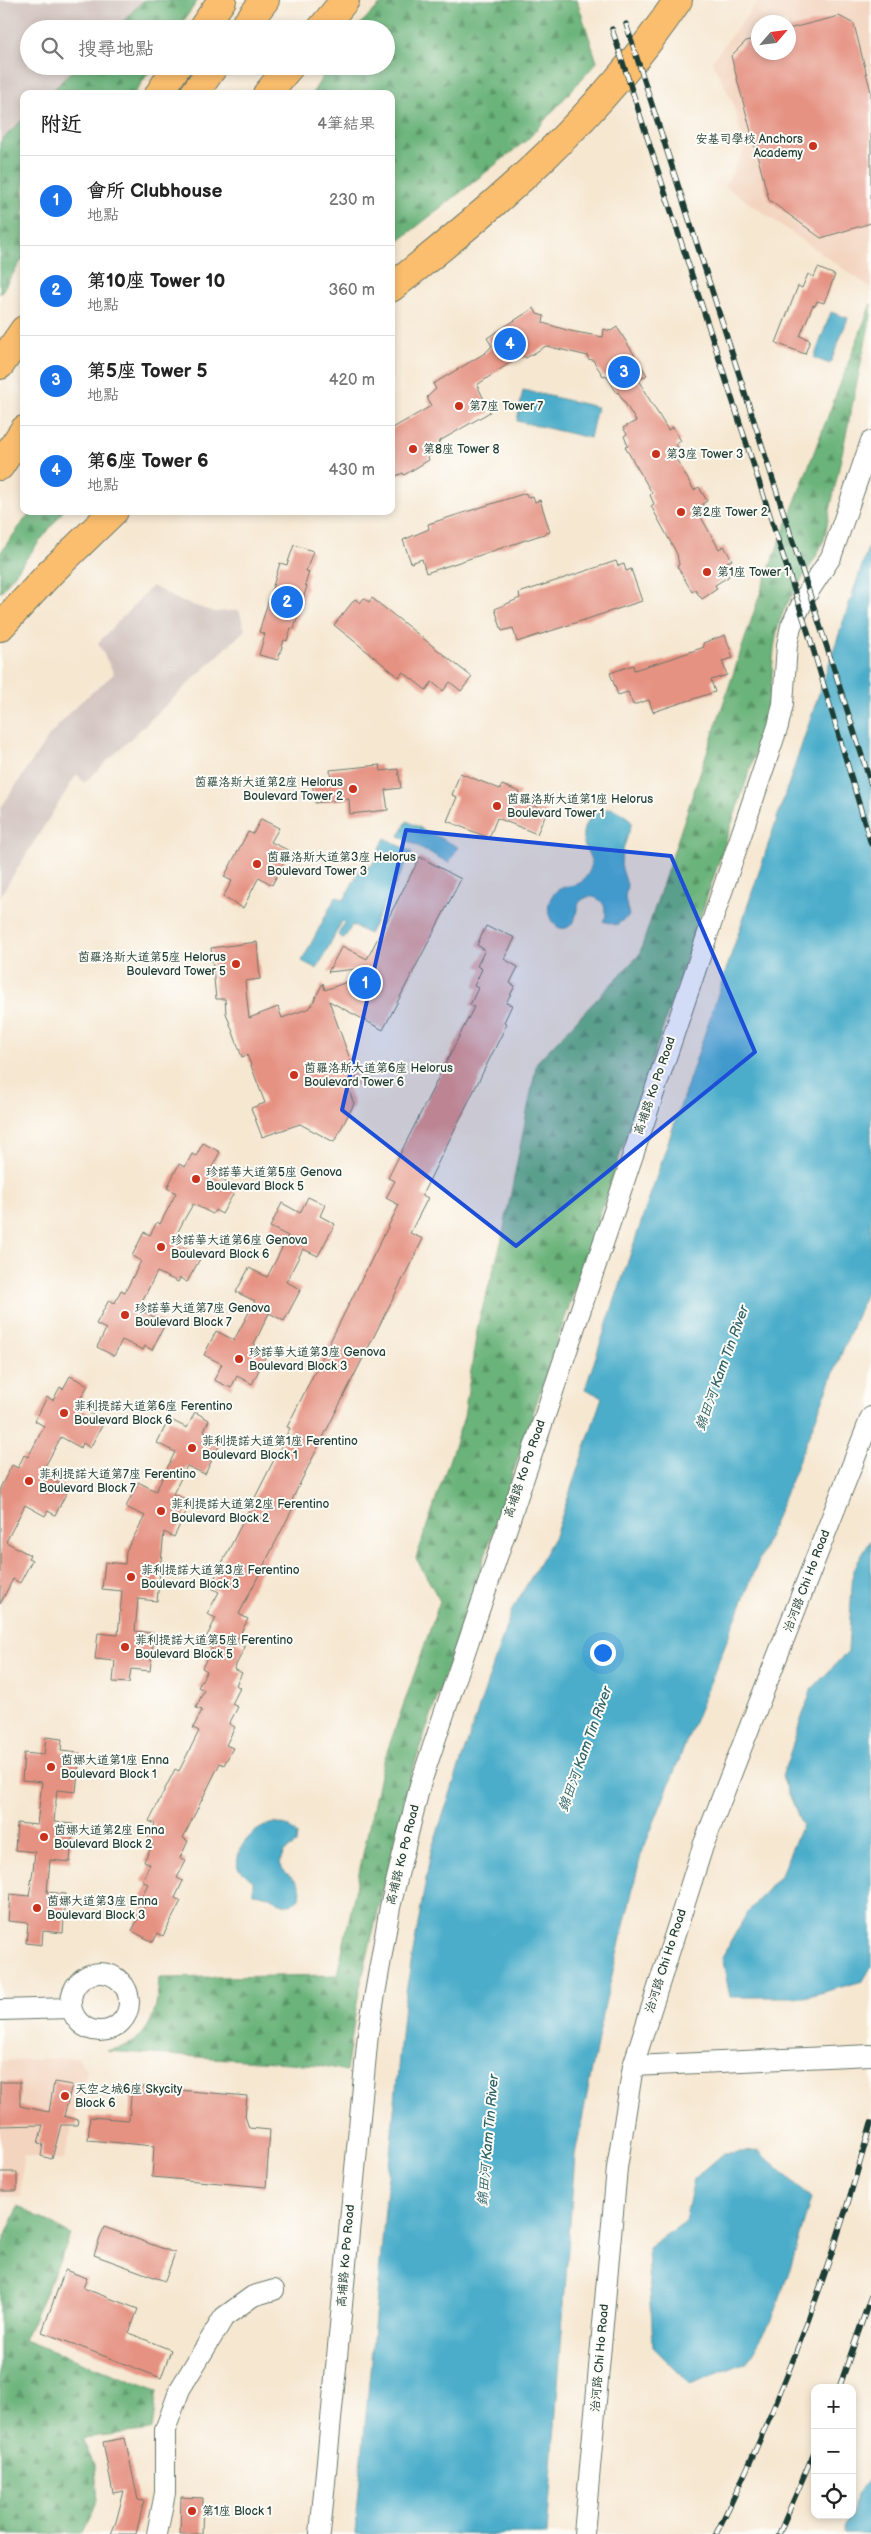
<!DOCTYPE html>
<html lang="zh-TW">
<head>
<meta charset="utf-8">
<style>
	:root { --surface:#fff; --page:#f6f6f6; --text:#222; --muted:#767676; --line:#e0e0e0; --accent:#1a73e8 }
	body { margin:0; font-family:"Balsamiq Sans","LXGW WenKai TC",sans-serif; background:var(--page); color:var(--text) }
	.controls { position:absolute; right:15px; bottom:15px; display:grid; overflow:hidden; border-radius:10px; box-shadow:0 2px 8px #0003 }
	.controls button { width:45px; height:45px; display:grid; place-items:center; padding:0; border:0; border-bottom:1px solid var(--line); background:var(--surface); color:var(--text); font:25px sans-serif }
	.compass { position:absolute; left:751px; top:15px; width:45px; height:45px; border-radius:50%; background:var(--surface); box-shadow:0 2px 8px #0003; rotate:62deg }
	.you { position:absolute; left:602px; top:1652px; width:18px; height:18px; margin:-12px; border:4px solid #fff; border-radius:50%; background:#1a73e8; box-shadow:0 0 0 8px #1a73e833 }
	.badge { display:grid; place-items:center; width:32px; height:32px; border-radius:50%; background:var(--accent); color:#fff; font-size:16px; font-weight:700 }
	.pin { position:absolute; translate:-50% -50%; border:2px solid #fff; box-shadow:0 1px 5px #0006 }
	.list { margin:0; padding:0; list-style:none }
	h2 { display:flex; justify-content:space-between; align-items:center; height:65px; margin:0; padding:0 20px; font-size:21px }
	h2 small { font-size:16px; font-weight:400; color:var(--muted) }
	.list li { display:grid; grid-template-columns:32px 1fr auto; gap:15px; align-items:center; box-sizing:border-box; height:90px; padding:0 20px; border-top:1px solid var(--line) }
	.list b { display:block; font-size:19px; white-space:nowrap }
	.list p { margin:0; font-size:16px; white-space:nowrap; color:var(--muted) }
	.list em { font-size:16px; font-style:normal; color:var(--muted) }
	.icon { flex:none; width:28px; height:28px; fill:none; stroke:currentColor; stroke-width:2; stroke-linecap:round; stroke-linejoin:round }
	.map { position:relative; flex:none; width:871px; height:2534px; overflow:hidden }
	.search { position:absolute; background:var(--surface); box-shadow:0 2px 8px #0003; left:20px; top:20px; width:375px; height:55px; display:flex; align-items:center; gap:12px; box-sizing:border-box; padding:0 18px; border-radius:28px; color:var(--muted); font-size:19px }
	.panel { position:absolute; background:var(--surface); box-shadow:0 2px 8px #0003; left:20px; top:90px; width:375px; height:425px; border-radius:10px }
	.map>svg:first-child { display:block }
	.built { fill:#f3d4bf; fill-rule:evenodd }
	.industrial { fill:#cfc0bb }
	.forest { fill:url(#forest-firs); stroke:#447857 }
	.water { fill:#4badca; stroke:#35757f }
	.building { fill:#e59282 }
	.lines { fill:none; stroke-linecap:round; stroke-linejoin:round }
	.minor-casing { stroke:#6a786b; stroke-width:22 }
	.motorway-casing { stroke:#6a786b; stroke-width:30 }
	.minor { stroke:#fff; stroke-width:20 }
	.motorway { stroke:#fabe6e; stroke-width:28 }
	.rail-casing { stroke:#1f3d34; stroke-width:5.5 }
	.rail { stroke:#fdfcf7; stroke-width:4; stroke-dasharray:11; stroke-linecap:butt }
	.marked { fill:#1d4ed8; fill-opacity:0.2; stroke:#1d4ed8; stroke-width:4; stroke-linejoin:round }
	.poi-dot { fill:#c8321e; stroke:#fdfcf7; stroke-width:2 }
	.labels { text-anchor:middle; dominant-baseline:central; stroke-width:4; stroke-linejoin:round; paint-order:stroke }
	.poi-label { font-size:12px; fill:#1f3d34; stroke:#fdfcf7; text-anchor:start }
	.street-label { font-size:12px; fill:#1f3d34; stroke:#fdfcf7 }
	.water-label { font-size:14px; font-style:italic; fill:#2e6468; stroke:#fdfcf7 }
</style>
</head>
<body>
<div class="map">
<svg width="871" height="2534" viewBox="0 0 871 2534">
	<defs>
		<pattern id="forest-firs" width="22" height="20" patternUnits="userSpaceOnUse" patternTransform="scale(1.25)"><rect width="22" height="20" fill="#6ab37a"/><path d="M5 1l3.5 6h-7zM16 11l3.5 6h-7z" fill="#579365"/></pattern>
	</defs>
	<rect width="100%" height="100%" fill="#fdfcf7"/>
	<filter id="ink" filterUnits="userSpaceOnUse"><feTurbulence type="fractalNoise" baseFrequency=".02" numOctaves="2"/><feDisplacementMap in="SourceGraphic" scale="10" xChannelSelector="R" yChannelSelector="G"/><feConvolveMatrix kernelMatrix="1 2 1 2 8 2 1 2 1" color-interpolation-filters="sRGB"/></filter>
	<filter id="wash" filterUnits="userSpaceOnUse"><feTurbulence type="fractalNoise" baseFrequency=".0096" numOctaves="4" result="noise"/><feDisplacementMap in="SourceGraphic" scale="20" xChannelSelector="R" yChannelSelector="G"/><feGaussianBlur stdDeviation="1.12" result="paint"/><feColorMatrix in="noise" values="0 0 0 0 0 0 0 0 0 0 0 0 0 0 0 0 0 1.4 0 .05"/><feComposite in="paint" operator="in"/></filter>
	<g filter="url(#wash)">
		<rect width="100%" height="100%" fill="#f6e7d1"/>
		<!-- built -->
		<path class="built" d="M759 0H871V288L725 186 745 149 732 100 712 61ZM758 22H788V52H758Z
			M78 2057 87 2071 63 2160 23 2156 21 2197H0V2061Z"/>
		<!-- industrial -->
		<path class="industrial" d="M0 0H144L115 29H29V66H77L49 94H24V118L0 142Z
			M152 586 180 601 214 612 239 610 245 630 84 783 77 774 0 896V809L49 736 77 705 114 674 98 643Z"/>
		<!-- forest -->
		<path class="forest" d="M144 0H198L178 29H115Z
			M385 0H577L597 62 528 139 391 247V94H312L329 66H386V29H355Z
			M77 66H153L134 94H49Z
			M24 118V257L0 294V142Z
			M871 304V316L824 539C813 569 789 592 779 623 770 655 774 689 766 722L409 1781 359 1991 346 2071 320 2065 106 2051C149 2044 157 2017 159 1978L337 1975 382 1766 440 1601 416 1558 464 1417 478 1324 501 1243 537 1062 639 955 763 585Z
			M31 511H63L0 593V553Z
			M19 2206 71 2235 24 2340 157 2391 152 2430 82 2438 95 2467 98 2501 81 2534H0V2248Z"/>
		<!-- water -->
		<path class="water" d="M831 312 848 318 830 364 814 358Z
			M523 390 597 407 590 438 517 421Z
			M871 539V1280L641 1855 605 2004 575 2155 547 2534H355L404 2003 431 1851 511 1612 555 1536 602 1397 585 1389Z
			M612 808 627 816 632 823 622 852 621 865 627 885 625 898 629 916 616 925 603 921 606 916 604 905C597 895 587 894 579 903 576 909 577 916 574 921 560 943 537 911 555 892 562 886 572 886 580 883 585 878 590 873 591 866 592 858 588 854 585 847 577 827 592 810 612 808Z
			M407 821 458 847 449 863 399 836Z
			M385 838 412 852 369 934 352 925 344 939 338 935 344 923 342 921 317 969 302 961 336 896 344 900 363 863 371 867Z
			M871 1540V1967L863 1981 805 1997H730L722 1957 747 1913 781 1874 802 1825 782 1777 811 1690 848 1651 853 1570Z
			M274 1823 290 1827 297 1835 296 1844 284 1852 280 1862C283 1879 305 1876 300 1897L291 1905C275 1905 273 1894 253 1893V1881L238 1868C234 1846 255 1827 274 1823Z
			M759 2151 811 2198 793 2260 772 2320 747 2362 690 2384 653 2347 648 2248 685 2221 694 2179 724 2153Z
			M871 2476V2534H844V2528L849 2515H852C852 2499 861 2488 871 2476Z"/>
		<g id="blocks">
			<!-- building -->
			<path class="building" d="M839 16 854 24 871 92V223L821 238 769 200 731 56 746 41 758 38V52H788V29Z
				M818 268 835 275 824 303 817 301 815 306 813 305 800 336 810 340 805 354 776 343 798 286 802 288 808 274 814 277Z
				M534 308 537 314 544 316 543 323 570 331 603 337 604 329 611 331 617 327 647 375 639 380 644 388 643 389 668 430 673 427 681 441 676 444 680 451 678 453 680 455 675 457 694 490 699 487 707 501 702 504 706 511 701 517 719 549 724 546 732 560 727 562 732 569 728 577 715 585 717 589 702 599 695 590 692 592 677 566 679 565 677 554 651 506 654 504 650 495 652 493 625 447 628 446 624 436 627 434 623 428 636 421 618 392 617 393 606 375 603 376 593 360 588 359V356L546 346 526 358 524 356 505 366 477 385 490 412 438 442 440 444 434 447 436 450 428 457 429 460 404 475 403 473 391 478V429L431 406 427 397 436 389 433 384 485 353 492 346 487 338Z
				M526 493 527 497 533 496 535 502 540 500 550 532 426 573 422 559 411 563 403 540 429 529 428 524Z
				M294 545 313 551 306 571 309 572 305 585 307 586 294 629 291 628 287 641 284 640 278 660 259 655 265 634 259 632 280 563 287 565Z
				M616 561 618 566 624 564 626 571 631 569 642 601 517 642 513 628 502 631 495 609 520 598 519 593Z
				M364 598 369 602 372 598 472 677 461 691 450 682 443 691 432 682 426 690 403 672 399 677 334 625 355 599 360 603Z
				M725 635 733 658 722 661 727 675 711 680 715 692 653 712 649 700 633 705 628 692 618 695 610 673 633 665 634 670 670 659 704 647 703 643Z
				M380 765 381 771 398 769 401 788 385 790 388 810 350 814 349 799 315 803 312 781 331 779 330 770Z
				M460 773 500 789 502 785 520 792 517 799 547 811 537 834 497 818 489 838 447 821 457 797 452 795Z
				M261 819 279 828 271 842 290 851 272 885 259 877 243 908 223 897 232 881 224 877 248 832 253 834Z
				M420 857 461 879 383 1030 329 1001 359 1084 348 1088 354 1104 334 1142 300 1124 262 1137 251 1108 265 1103 247 1055 242 1057 226 1013 225 999H216L211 948 257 942 260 979 245 981 249 1018 278 1007 282 1018 310 1008 323 983 325 990 377 971 376 967 328 972 342 946 367 959Z
				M486 926 496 931 497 929 515 938 504 959 518 967 510 983 515 986 506 1003 512 1005 504 1022 507 1024 422 1195 428 1198 410 1233 423 1239 308 1467 292 1500 296 1502 239 1614 248 1619 236 1642 245 1647 234 1669 242 1673 236 1685 240 1688 232 1704 238 1707 229 1724 235 1727 226 1745 233 1748 224 1765 220 1763 183 1838 188 1841 180 1858 186 1861 177 1878 183 1881 175 1898 181 1901 163 1936 158 1933 153 1942 132 1931 145 1904 139 1901 148 1884 142 1881 150 1864 144 1861 153 1844 147 1841 155 1824 149 1821 175 1769 179 1771 199 1731 193 1728 202 1710 196 1708 204 1690 198 1687 207 1671 202 1668 213 1646 204 1642 216 1618 207 1614 219 1592 210 1587 290 1428 287 1427 399 1205 386 1198 395 1181 388 1178 474 1007 470 1005 478 988 474 986 482 969 477 966 485 950 477 945Z
				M203 1143 220 1152 209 1173 233 1186 231 1189 235 1191 222 1214 215 1210 213 1214 193 1204 184 1220 173 1241 197 1254 196 1257 200 1259 187 1282 180 1278 178 1282 157 1272 138 1309 162 1321 160 1325 164 1326 152 1350 145 1346 143 1350 122 1340 114 1356 97 1347 106 1329 96 1324 109 1300 115 1303 121 1290 125 1292 141 1261 132 1256 144 1232 150 1235 157 1222 160 1224 176 1193 167 1188 179 1164 185 1167 192 1154 196 1156Z
				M308 1197 325 1205 320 1216 335 1224 318 1256 303 1249 286 1282 301 1289 284 1321 269 1313 254 1344 268 1352 252 1384 237 1376 231 1388 214 1380 222 1364 204 1355 216 1331 234 1340 255 1301 236 1292 249 1268 267 1277 276 1260 288 1236 270 1227 282 1203 300 1213Z
				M70 1376 88 1385 77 1406 100 1419 99 1422 103 1424 90 1448 83 1443 81 1448 61 1437 41 1474 65 1487 64 1490 67 1492 55 1515 48 1511 45 1516 25 1505 6 1542 30 1555 28 1558 32 1560 20 1583 13 1579 0 1604V1488L12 1465 18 1468 24 1455 28 1457 35 1444 44 1426 35 1421 47 1397 53 1400 60 1387 63 1389Z
				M195 1412 209 1420 204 1431 222 1440 205 1474 187 1466 173 1494 191 1502 174 1537 164 1532 157 1601 138 1599 135 1631 154 1633 150 1671 131 1669 129 1683 113 1682 115 1661 95 1659 98 1633 118 1635 122 1591 102 1589 105 1562 125 1564 126 1551 145 1516 126 1507 138 1482 156 1491 175 1452 157 1443 169 1419 187 1428Z
				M46 1737 62 1739 61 1751 80 1753 76 1792 57 1790 54 1822 73 1824 70 1862 50 1860 47 1892 66 1894 63 1933 43 1931 42 1945 26 1943 28 1923 8 1921 10 1894 29 1896 33 1870 35 1852 15 1850 17 1823 37 1825 40 1799 42 1782 22 1780 24 1753 44 1755Z
				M0 2082H20V2106L49 2112 54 2082 72 2085 64 2116 78 2120 77 2125H61L52 2159 41 2156 43 2144 38 2143 43 2125 0 2126Z
				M132 2086 247 2096 245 2116 249 2128 270 2130 266 2187 152 2177 154 2146 88 2140 90 2117 129 2120Z
				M0 2172H17V2191H0Z
				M104 2227 175 2253 165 2281 94 2255Z
				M65 2270 87 2278 83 2288 138 2309 129 2333 171 2350 161 2378 42 2332Z
				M125 2438 138 2500 144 2501 136 2534H111L116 2522 124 2491 113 2493 103 2442Z
				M181 2497 203 2498 202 2534H180Z"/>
		</g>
	</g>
	<g filter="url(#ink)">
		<use href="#blocks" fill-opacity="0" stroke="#6a786b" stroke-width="1"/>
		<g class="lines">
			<!-- minor casing -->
			<g class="minor-casing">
				<path id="minor" d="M71 2002a29 29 0 1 1 58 0a29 29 0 1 1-58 0Z
					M0 2010 70 2008
					M633 2066 871 2055
					M157 2534 165 2493V2430L180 2389 224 2317 253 2296 274 2290
					M320 2534 368 2034 390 1907 420 1785 778 726 783 704 787 645 791 626 805 597 831 557 871 441
					M584 2534 617 2168 633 2066 703 1846 871 1417"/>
			</g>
			<!-- motorway casing -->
			<g class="motorway-casing">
				<path id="motorway" d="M202 29 222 0
					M242 29 265 0
					M321 29 345 0
					M159 94 177 66
					M194 94 214 66
					M267 94 290 66
					M391 288C497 205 603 113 678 0
					M0 365 24 330
					M0 466 24 430
					M0 627 51 572 114 511"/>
			</g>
			<!-- minor -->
			<use href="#minor" class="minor"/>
			<!-- motorway -->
			<use href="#motorway" class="motorway"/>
			<!-- rail casing -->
			<g class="rail-casing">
				<path id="rail" d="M626 24 871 784
					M612 29 811 642 871 844
					M839 2388 871 2296
					M716 2534C781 2403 833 2264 871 2123
					M779 2534 815 2450"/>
			</g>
			<!-- rail -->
			<use href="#rail" class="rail"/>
		</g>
	</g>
	<!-- marked area -->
	<path class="marked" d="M406 830 671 856 755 1052 516 1246 342 1110Z"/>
	<!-- markers -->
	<g class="poi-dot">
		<circle cx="813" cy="146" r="5"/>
		<circle cx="459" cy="406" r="5"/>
		<circle cx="413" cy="449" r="5"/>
		<circle cx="656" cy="454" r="5"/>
		<circle cx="681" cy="512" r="5"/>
		<circle cx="707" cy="572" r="5"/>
		<circle cx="353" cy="789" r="5"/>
		<circle cx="497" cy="806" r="5"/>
		<circle cx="257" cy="864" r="5"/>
		<circle cx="236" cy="964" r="5"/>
		<circle cx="294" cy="1075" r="5"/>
		<circle cx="196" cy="1179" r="5"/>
		<circle cx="161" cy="1247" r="5"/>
		<circle cx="125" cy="1315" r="5"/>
		<circle cx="239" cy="1359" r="5"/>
		<circle cx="64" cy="1413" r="5"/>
		<circle cx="192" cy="1448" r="5"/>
		<circle cx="29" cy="1481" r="5"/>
		<circle cx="161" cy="1511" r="5"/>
		<circle cx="131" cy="1577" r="5"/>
		<circle cx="125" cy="1647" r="5"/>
		<circle cx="51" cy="1767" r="5"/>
		<circle cx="44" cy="1837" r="5"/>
		<circle cx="37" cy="1908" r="5"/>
		<circle cx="65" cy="2096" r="5"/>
		<circle cx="192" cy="2511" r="5"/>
	</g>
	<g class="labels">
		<!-- poi labels -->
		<g class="poi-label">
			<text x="803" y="139" text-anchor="end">安基司學校 Anchors<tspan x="803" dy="14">Academy</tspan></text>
			<text x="469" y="406">第7座 Tower 7</text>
			<text x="423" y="449">第8座 Tower 8</text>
			<text x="666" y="454">第3座 Tower 3</text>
			<text x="691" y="512">第2座 Tower 2</text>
			<text x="717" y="572">第1座 Tower 1</text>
			<text x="343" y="782" text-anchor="end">茵羅洛斯大道第2座 Helorus<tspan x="343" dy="14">Boulevard Tower 2</tspan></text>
			<text x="507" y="799">茵羅洛斯大道第1座 Helorus<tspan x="507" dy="14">Boulevard Tower 1</tspan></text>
			<text x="267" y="857">茵羅洛斯大道第3座 Helorus<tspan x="267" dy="14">Boulevard Tower 3</tspan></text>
			<text x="226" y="957" text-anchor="end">茵羅洛斯大道第5座 Helorus<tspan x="226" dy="14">Boulevard Tower 5</tspan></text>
			<text x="304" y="1068">茵羅洛斯大道第6座 Helorus<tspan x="304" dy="14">Boulevard Tower 6</tspan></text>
			<text x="206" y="1172">珍諾華大道第5座 Genova<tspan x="206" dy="14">Boulevard Block 5</tspan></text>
			<text x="171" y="1240">珍諾華大道第6座 Genova<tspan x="171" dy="14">Boulevard Block 6</tspan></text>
			<text x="135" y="1308">珍諾華大道第7座 Genova<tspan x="135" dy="14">Boulevard Block 7</tspan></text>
			<text x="249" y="1352">珍諾華大道第3座 Genova<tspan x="249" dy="14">Boulevard Block 3</tspan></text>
			<text x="74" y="1406">菲利提諾大道第6座 Ferentino<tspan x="74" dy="14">Boulevard Block 6</tspan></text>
			<text x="202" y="1441">菲利提諾大道第1座 Ferentino<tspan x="202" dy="14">Boulevard Block 1</tspan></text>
			<text x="39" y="1474">菲利提諾大道第7座 Ferentino<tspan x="39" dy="14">Boulevard Block 7</tspan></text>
			<text x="171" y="1504">菲利提諾大道第2座 Ferentino<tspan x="171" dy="14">Boulevard Block 2</tspan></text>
			<text x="141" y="1570">菲利提諾大道第3座 Ferentino<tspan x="141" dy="14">Boulevard Block 3</tspan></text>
			<text x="135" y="1640">菲利提諾大道第5座 Ferentino<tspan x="135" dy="14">Boulevard Block 5</tspan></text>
			<text x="61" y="1760">茵娜大道第1座 Enna<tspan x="61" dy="14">Boulevard Block 1</tspan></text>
			<text x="54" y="1830">茵娜大道第2座 Enna<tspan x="54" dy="14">Boulevard Block 2</tspan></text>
			<text x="47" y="1901">茵娜大道第3座 Enna<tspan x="47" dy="14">Boulevard Block 3</tspan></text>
			<text x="75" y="2089">天空之城6座 Skycity<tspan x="75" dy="14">Block 6</tspan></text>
			<text x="202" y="2511">第1座 Block 1</text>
		</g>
		<!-- street labels -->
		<g class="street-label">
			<text transform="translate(655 1086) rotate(-71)">高埔路 Ko Po Road</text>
			<text transform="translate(525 1469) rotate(-71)">高埔路 Ko Po Road</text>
			<text transform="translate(807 1581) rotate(-69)">治河路 Chi Ho Road</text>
			<text transform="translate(403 1855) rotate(-76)">高埔路 Ko Po Road</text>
			<text transform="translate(666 1961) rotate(-72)">治河路 Chi Ho Road</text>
			<text transform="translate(346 2256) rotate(-85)">高埔路 Ko Po Road</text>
			<text transform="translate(600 2358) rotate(-85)">治河路 Chi Ho Road</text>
		</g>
		<!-- water labels -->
		<g class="water-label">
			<text transform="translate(722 1368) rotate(-70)">錦田河 Kam Tin River</text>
			<text transform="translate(585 1749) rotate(-70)">錦田河 Kam Tin River</text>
			<text transform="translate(488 2140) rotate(-85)">錦田河 Kam Tin River</text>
		</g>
	</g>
</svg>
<div class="controls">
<button>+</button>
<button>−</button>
<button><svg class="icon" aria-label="locate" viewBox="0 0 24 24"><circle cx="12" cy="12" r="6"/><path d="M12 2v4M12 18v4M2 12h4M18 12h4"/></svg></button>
</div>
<svg class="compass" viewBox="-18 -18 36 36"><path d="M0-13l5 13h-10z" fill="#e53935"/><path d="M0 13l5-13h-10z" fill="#767676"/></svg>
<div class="you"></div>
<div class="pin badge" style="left:365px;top:983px">1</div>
<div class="pin badge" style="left:287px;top:602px">2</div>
<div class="pin badge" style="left:624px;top:372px">3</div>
<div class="pin badge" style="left:510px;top:344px">4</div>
<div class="search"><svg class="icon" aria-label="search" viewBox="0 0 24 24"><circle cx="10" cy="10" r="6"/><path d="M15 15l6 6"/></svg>搜尋地點</div>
<section class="panel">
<h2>附近<small>4筆結果</small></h2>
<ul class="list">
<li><span class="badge">1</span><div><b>會所 Clubhouse</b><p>地點</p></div><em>230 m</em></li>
<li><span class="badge">2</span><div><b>第10座 Tower 10</b><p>地點</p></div><em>360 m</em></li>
<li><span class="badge">3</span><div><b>第5座 Tower 5</b><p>地點</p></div><em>420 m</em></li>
<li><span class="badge">4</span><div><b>第6座 Tower 6</b><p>地點</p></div><em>430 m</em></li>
</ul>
</section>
</div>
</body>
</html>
